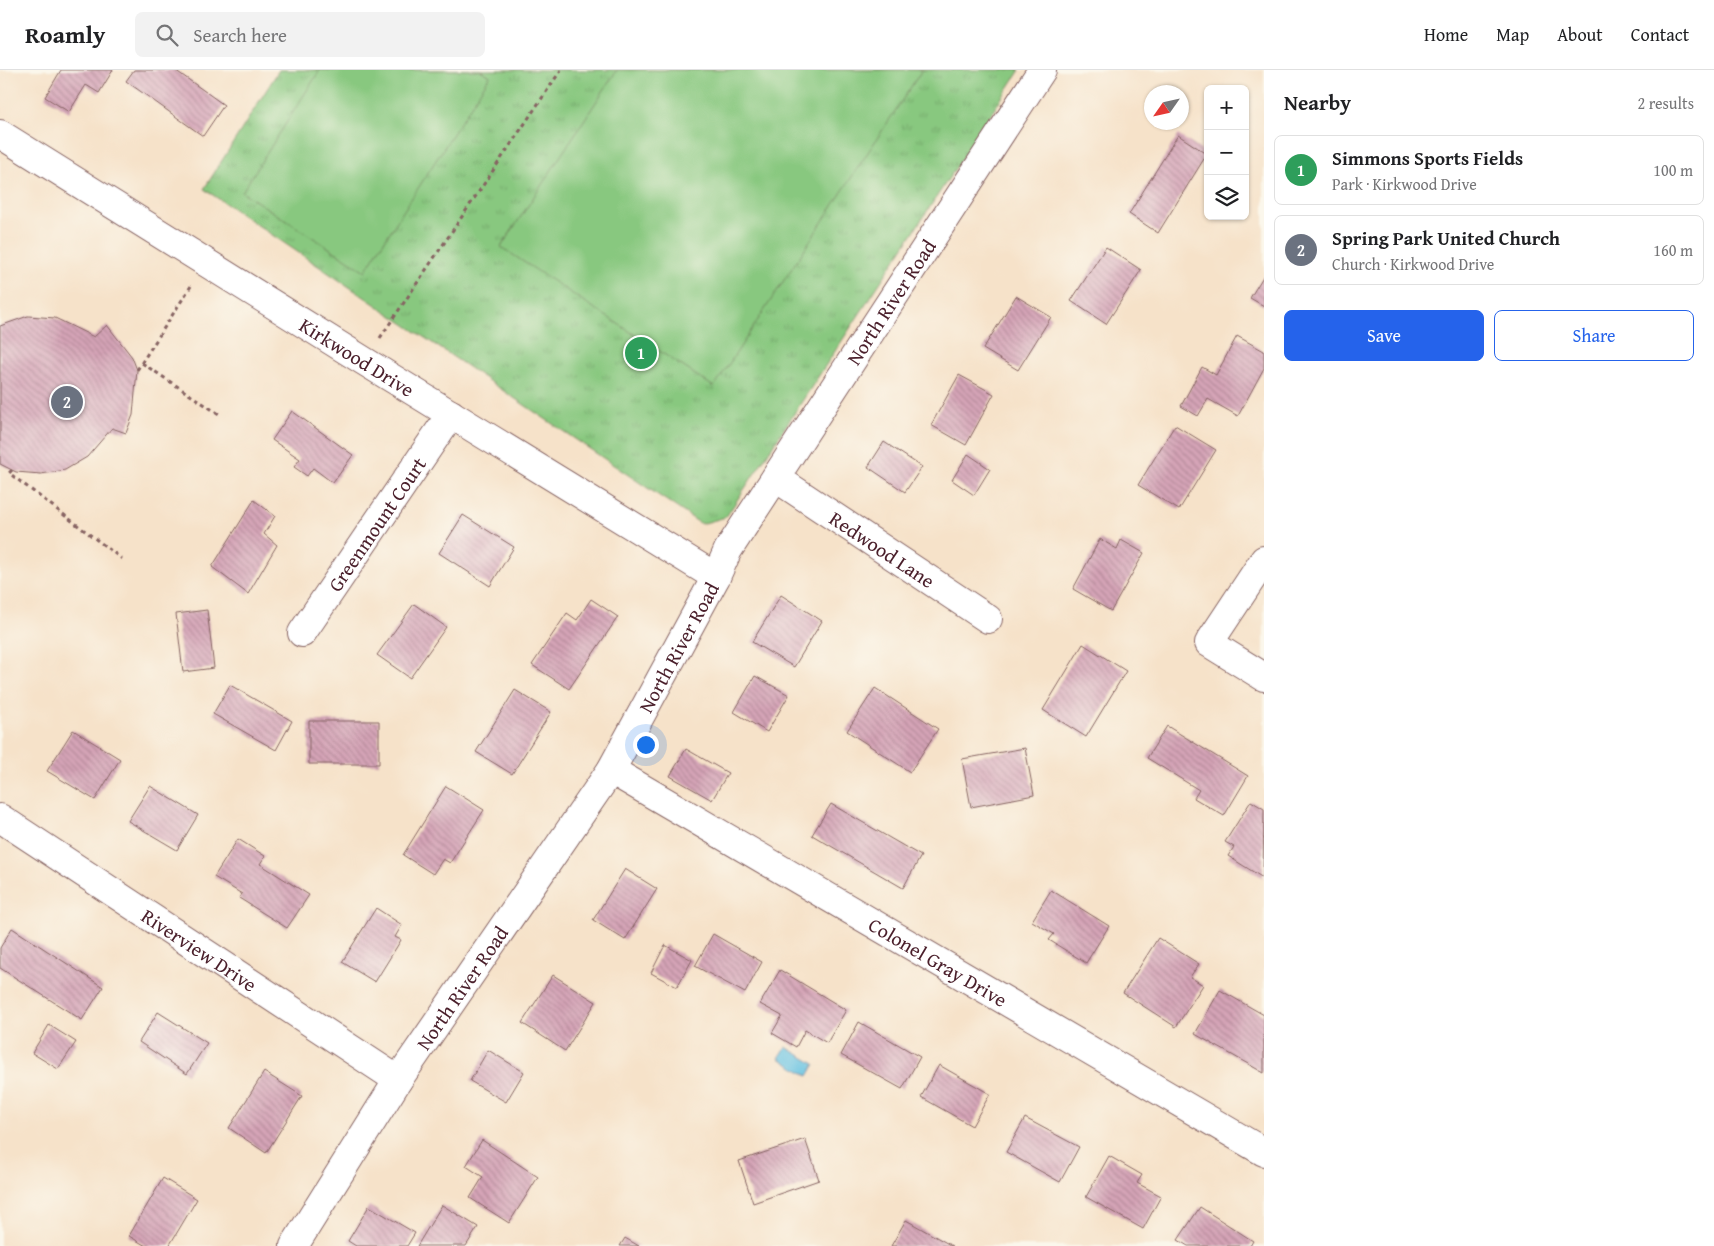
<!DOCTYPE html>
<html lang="en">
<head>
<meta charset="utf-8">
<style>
	:root { --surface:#fff; --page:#f2f2f2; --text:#202124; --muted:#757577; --line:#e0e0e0; --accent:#2563eb }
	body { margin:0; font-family:"Gentium Book Plus",serif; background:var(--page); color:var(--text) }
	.controls { position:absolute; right:15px; top:15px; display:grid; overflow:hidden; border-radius:8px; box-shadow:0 1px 4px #0004 }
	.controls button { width:45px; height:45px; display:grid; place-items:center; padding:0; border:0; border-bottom:1px solid var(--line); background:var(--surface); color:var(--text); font:25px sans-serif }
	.compass { position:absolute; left:1144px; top:15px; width:45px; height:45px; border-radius:50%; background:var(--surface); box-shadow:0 1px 4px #0004; rotate:236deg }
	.you { position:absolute; left:645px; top:674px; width:18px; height:18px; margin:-12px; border:4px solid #fff; border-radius:50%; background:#1a73e8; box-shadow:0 0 0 8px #1a73e833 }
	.badge { display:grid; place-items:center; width:32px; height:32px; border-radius:50%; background:var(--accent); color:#fff; font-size:16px; font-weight:700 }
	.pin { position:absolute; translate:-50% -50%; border:2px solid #fff; box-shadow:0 1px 5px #0006 }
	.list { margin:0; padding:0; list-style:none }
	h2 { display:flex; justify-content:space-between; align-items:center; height:65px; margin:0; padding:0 20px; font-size:21px }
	h2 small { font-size:16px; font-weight:400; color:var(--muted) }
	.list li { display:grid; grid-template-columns:32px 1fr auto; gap:15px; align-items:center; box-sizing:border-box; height:70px; margin:0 10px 10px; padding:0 10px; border:1px solid var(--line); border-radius:8px }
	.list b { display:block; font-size:19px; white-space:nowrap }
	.list p { margin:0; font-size:16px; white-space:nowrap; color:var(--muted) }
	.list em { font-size:16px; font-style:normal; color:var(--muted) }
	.actions { display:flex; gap:10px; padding:15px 20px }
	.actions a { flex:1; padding:11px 0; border:1px solid var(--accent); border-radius:8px; text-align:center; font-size:18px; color:var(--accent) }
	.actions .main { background:var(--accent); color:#fff }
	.icon { flex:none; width:28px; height:28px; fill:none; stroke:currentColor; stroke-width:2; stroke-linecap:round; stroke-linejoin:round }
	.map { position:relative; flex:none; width:1264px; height:1176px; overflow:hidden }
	header { display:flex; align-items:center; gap:30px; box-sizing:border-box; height:70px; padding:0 25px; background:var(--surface); border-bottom:1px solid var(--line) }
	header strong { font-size:24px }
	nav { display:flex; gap:28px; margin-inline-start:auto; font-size:18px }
	.search { width:350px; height:45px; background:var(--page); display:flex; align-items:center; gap:12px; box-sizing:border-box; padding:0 18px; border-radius:8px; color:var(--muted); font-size:19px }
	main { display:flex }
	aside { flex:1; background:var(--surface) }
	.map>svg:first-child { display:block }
	.park { fill:url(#park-tufts); stroke:#697455 }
	.pitch { fill:#88c87f; stroke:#697455 }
	.water { fill:#63c1e1; stroke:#567086 }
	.building { fill:url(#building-back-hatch) }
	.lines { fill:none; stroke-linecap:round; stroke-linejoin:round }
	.minor-casing { stroke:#866362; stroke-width:30 }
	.major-casing { stroke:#866362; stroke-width:30 }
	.path { stroke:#866362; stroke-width:3; stroke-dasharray:4 4; stroke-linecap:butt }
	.minor { stroke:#fff; stroke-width:28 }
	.major { stroke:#fff; stroke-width:28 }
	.labels { text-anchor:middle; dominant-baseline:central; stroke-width:4.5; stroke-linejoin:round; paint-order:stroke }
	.street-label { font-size:20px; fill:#4a1f2b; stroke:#fbf7ec }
</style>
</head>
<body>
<header>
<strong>Roamly</strong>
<div class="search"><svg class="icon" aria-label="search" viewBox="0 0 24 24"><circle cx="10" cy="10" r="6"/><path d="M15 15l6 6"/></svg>Search here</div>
<nav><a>Home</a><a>Map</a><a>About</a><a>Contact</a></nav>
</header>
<main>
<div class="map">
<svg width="1264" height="1176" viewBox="0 0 1264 1176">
	<defs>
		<pattern id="park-tufts" width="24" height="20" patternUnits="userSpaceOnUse" patternTransform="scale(1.25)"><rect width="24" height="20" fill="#88c87f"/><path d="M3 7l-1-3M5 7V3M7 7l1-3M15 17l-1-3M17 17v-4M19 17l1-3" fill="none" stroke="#77ab6e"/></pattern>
		<pattern id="building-back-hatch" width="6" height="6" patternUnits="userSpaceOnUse" patternTransform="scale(1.25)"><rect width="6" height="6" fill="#d5a4b7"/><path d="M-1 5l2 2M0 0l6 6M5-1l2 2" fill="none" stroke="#af8595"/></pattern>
	</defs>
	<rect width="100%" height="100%" fill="#fbf7ec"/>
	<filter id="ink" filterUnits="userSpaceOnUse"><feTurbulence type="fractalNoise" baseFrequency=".02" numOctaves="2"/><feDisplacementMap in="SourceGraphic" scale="10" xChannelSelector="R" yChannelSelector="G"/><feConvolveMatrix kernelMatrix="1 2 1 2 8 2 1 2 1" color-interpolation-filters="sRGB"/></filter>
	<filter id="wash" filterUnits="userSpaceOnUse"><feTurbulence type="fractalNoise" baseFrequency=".0096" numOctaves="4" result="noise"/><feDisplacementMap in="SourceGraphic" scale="20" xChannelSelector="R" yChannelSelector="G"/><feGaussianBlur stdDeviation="1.12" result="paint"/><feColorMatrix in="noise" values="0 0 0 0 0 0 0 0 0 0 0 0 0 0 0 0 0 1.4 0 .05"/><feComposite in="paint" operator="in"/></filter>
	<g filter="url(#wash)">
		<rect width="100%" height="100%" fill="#f6e2c9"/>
		<!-- park -->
		<path class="park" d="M279 0H1020L726 447 701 454 204 119Z"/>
		<!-- pitch -->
		<path class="pitch" d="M320 0H480L490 6 365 201 242 122Z
			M617 0H922L714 317 501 177Z"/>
		<!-- water -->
		<path class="water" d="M786 977 815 994 808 1006 779 988Z"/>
		<g id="blocks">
			<!-- building -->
			<path class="building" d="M61 0H113L99 23 86 15 69 42 45 27Z
				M134 0H175L224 35 203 66 126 11Z
				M1178 65 1207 84 1158 163 1129 144Z
				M1106 177 1141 200 1106 254 1071 231Z
				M1264 205V236L1250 228Z
				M1016 226 1051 247 1018 300 983 279Z
				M28 246 55 248 94 267 107 255 132 287 137 300 133 345 126 363 112 358 87 387 65 400 41 404 16 402 0 394V256Z
				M1237 266 1264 281V298L1238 346 1208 329 1198 346 1181 336 1202 297 1216 305Z
				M959 305 994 324 966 375 931 355Z
				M292 341 353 385 333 413 313 398 307 406 294 397 300 389 272 370Z
				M1175 355 1216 380 1179 440 1138 415Z
				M884 372 922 397 905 422 868 397Z
				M968 384 990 399 974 425 952 410Z
				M254 430 275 446 264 464 277 475 248 524 212 497Z
				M463 445 514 477 490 516 439 483Z
				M1100 469 1117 479 1121 470 1144 483 1111 541 1073 519Z
				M781 525 822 551 794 597 752 572Z
				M591 529 618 547 569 619 532 595 567 543 577 550Z
				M414 534 446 557 410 608 377 585Z
				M207 540 214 598 183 602 176 544Z
				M1083 574 1126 601 1086 667 1043 640Z
				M755 606 789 625 767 662 734 642Z
				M230 615 292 651 276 680 213 644Z
				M875 618 938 659 910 702 847 661Z
				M515 620 551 642 512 704 476 682Z
				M309 651H379V694H309Z
				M1167 656 1248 706 1224 746 1194 728 1199 720 1147 688Z
				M73 660 120 689 95 730 47 701Z
				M1025 678 1034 725 971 737 962 689Z
				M686 679 728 703 712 730 670 706Z
				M150 716 198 745 177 780 128 751Z
				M446 716 484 740 450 793 443 789 433 804 403 785Z
				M1251 731 1264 739 1263 808 1228 786 1234 777 1225 772Z
				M831 734 921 786 903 818 812 765Z
				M238 769 265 786 260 794 309 825 287 858 239 828 242 824 214 807Z
				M625 799 657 819 625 870 593 850Z
				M1051 820 1109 856 1086 893 1049 870 1054 864 1032 851Z
				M376 838 402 855 395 867 401 870 375 912 342 892Z
				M12 858 103 917 82 950 0 898V878Z
				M713 864 762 892 745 923 695 896Z
				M1158 868 1199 894 1190 907 1203 915 1176 957 1123 923Z
				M665 875 692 890 677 917 651 903Z
				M780 900 846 940 827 973 805 960 796 977 772 963 782 946 760 934Z
				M553 905 596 932 565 981 522 953Z
				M1220 920 1264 945V1003L1195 964Z
				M158 942 207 973 187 1004 139 972Z
				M859 952 920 987 902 1019 841 985Z
				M49 955 76 972 58 999 32 983Z
				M488 980 524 1002 506 1032 470 1011Z
				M939 995 990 1024 972 1056 921 1027Z
				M264 1002 302 1026 266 1083 229 1058Z
				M1025 1048 1079 1077 1060 1112 1006 1082Z
				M805 1069 819 1110 753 1133 739 1091Z
				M482 1070 538 1107 509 1153 470 1128 483 1107 466 1096Z
				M1109 1086 1142 1105 1137 1113 1161 1126 1143 1159 1086 1127Z
				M163 1108 197 1129 169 1176H146L129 1166Z
				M442 1135 478 1157 466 1176H417Z
				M369 1136 415 1163 407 1176H356L348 1171Z
				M1200 1137 1253 1171 1250 1176H1188L1178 1170Z
				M906 1150 952 1176H891Z
				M625 1168 639 1176H620Z"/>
		</g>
	</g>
	<g filter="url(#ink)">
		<use href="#blocks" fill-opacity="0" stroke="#866362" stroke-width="1"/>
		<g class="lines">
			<!-- minor casing -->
			<g class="minor-casing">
				<g id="minor">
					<path id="s1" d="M0 64 364 291 716 507"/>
					<path id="s2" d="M776 408 988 549"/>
					<path d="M1264 490 1209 573 1264 607"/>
					<path id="s3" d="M302 563 451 344"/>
					<path id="s4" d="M611 700 1264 1082"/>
					<path id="s5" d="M0 748 398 1010"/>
				</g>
			</g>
			<!-- major casing -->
			<g class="major-casing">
				<g id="major">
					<path id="s6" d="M294 1176 398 1010 611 700 716 507 728 480 1042 0"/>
				</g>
			</g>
			<!-- path -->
			<path class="path" d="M380 268 561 0
				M142 293 219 344
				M137 300 191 216
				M12 400 9 403 122 489"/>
			<!-- minor -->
			<use href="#minor" class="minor"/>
			<!-- major -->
			<use href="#major" class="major"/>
		</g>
	</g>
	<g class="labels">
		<!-- street labels -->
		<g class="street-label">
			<text stroke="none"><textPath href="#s6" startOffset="1118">North River Road</textPath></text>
			<text stroke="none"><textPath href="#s1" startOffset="421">Kirkwood Drive</textPath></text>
			<text stroke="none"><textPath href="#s3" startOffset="132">Greenmount Court</textPath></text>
			<text stroke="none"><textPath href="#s2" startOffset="128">Redwood Lane</textPath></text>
			<text stroke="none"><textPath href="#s6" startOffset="712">North River Road</textPath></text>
			<text stroke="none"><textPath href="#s5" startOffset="239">Riverview Drive</textPath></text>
			<text stroke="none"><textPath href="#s4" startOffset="379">Colonel Gray Drive</textPath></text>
			<text stroke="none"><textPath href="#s6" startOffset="308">North River Road</textPath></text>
		</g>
	</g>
</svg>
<div class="controls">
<button>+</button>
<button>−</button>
<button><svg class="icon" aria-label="layers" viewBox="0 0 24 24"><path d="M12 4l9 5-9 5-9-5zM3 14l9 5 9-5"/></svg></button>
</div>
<svg class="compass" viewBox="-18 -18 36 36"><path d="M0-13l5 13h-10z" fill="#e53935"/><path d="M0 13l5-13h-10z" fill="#757577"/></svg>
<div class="you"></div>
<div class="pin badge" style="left:641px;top:283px;background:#2e9e5b">1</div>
<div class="pin badge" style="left:67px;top:332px;background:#6b7280">2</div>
</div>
<aside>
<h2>Nearby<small>2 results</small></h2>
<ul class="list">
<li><span class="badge" style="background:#2e9e5b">1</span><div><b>Simmons Sports Fields</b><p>Park · Kirkwood Drive</p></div><em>100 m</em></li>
<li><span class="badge" style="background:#6b7280">2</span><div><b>Spring Park United Church</b><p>Church · Kirkwood Drive</p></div><em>160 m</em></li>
</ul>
<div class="actions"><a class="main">Save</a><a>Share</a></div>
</aside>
</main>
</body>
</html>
